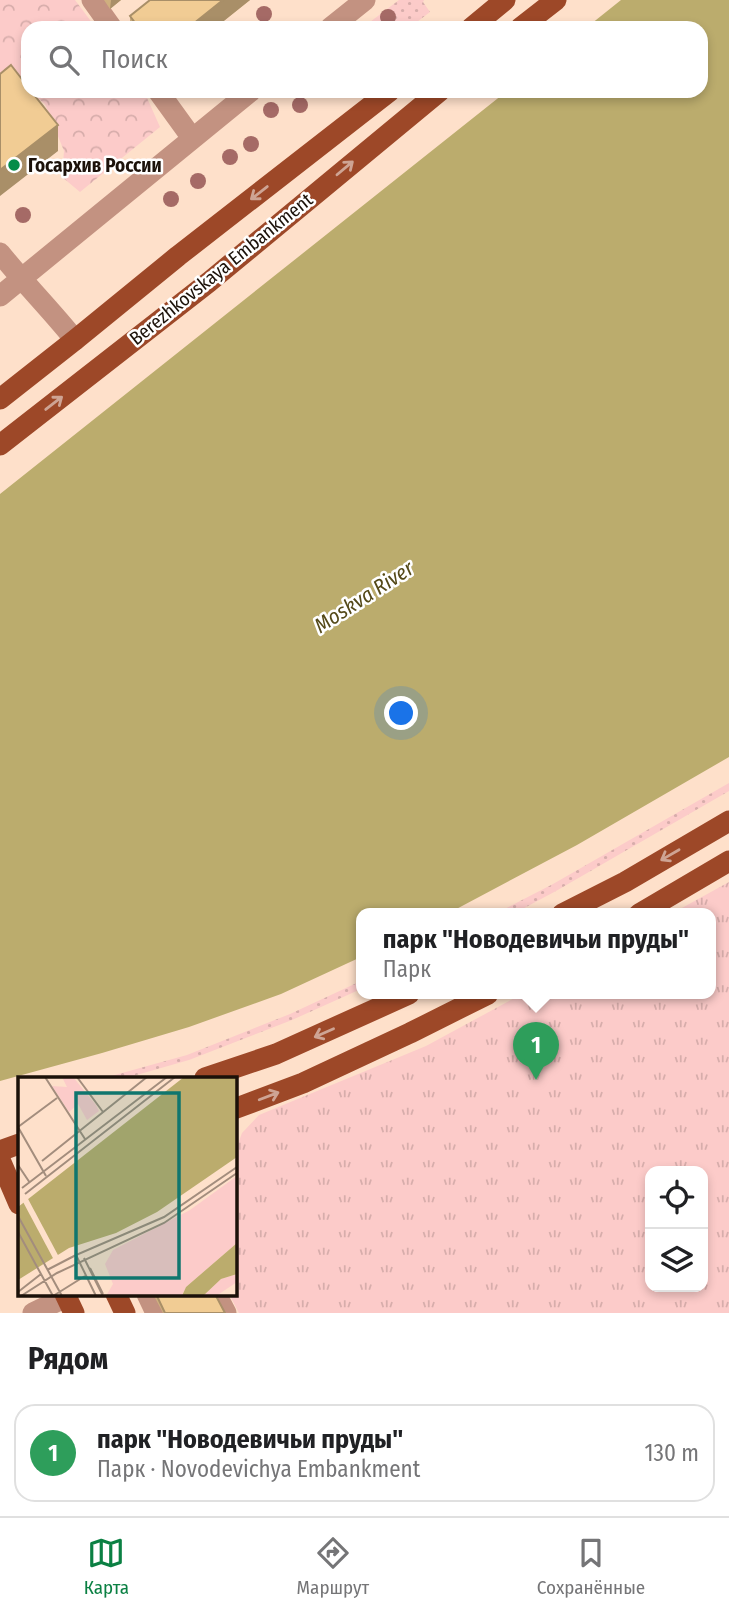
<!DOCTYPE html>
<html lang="ru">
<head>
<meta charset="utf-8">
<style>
	:root { --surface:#fff; --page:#f2f2f2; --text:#202124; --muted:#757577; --line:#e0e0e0; --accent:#0b8043 }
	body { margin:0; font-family:"Fira Sans Condensed",sans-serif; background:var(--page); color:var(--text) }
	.controls { position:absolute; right:21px; bottom:21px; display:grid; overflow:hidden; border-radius:14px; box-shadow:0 4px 10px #0003 }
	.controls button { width:63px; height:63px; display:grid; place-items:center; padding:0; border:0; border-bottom:2px solid var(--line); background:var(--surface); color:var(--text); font:35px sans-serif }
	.you { position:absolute; left:402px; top:714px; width:24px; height:24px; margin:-18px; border:5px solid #fff; border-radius:50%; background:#1a73e8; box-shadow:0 0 0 10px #1a73e833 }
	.badge { display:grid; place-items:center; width:46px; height:46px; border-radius:50%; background:var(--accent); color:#fff; font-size:23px; font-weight:700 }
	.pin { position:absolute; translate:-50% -58px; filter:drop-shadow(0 2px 4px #0008) }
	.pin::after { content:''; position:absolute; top:37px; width:24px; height:21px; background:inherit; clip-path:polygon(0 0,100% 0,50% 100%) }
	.popup { position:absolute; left:356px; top:908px; width:360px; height:91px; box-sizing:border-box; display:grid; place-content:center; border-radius:14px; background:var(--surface); filter:drop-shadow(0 2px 5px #0005); font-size:23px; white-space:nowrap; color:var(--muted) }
	.popup b { font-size:26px; color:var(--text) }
	.popup::after { content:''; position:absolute; left:50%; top:100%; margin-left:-14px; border:14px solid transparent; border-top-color:var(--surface) }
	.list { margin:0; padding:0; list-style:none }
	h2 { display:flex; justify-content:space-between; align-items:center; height:91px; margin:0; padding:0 28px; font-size:30px }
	h2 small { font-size:23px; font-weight:400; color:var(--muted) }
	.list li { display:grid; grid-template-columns:46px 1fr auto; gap:21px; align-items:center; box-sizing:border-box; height:98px; margin:0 14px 14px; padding:0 14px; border:2px solid var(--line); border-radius:21px }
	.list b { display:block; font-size:26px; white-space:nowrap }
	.list p { margin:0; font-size:23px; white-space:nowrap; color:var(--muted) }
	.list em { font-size:23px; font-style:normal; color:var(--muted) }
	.icon { flex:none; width:38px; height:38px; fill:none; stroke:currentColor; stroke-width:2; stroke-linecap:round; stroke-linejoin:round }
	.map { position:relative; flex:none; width:729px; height:1313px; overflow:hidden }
	.search { position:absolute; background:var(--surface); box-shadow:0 4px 10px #0003; left:21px; right:21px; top:21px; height:77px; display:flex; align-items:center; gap:18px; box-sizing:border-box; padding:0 24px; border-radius:21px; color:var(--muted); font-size:26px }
	.sheet { height:203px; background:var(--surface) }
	nav { display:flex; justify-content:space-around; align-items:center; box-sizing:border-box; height:98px; border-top:2px solid var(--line); background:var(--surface); font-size:19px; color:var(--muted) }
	nav a { display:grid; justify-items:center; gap:4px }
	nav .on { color:var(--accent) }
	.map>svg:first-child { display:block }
	.grass { fill:url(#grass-dots) }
	.forest { fill:url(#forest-crowns) }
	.park { fill:url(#park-tufts); fill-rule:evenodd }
	.water { fill:#bbac6d }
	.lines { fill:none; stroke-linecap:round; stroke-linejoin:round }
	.minor { stroke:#c39281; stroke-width:21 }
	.major { stroke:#9d4828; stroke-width:21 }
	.tree { fill:#a56a66 }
	.wall { fill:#cfaf7f }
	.shaded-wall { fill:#a98f68 }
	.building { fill:#f1cc94; stroke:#a98f68; stroke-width:2 }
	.oneway { stroke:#cea494 }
	.poi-dot { fill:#068c49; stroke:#fff; stroke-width:2.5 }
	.labels { text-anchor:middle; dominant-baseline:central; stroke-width:5; stroke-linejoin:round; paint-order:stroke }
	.poi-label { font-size:19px; font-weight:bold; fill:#1b1109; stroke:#fff; text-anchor:start }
	.street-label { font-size:19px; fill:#1b1109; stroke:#fff }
	.water-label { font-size:21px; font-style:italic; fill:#544918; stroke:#fff }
	.inset-road { fill:none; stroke:#a38d7d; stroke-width:2 }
	.view { fill:#0f766e; fill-opacity:0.15; stroke:#0f766e; stroke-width:3.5 }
	.inset-edge { fill:none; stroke:#1b1109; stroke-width:3.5 }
</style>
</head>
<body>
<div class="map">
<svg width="729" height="1313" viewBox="0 0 729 1313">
	<defs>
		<pattern id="grass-dots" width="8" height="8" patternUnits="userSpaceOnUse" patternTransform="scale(1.75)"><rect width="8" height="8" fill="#fccbc9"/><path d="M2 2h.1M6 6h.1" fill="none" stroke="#d7adab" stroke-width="1.8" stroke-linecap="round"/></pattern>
		<pattern id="forest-crowns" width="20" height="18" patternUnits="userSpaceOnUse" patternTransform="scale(1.75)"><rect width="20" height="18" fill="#fccbc9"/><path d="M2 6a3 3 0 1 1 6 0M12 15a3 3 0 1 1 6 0" fill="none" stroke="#d7adab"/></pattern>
		<pattern id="park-tufts" width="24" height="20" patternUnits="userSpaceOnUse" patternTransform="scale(1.75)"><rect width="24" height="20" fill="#fccbc9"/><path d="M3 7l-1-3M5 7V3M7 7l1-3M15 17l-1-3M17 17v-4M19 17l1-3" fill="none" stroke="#d7adab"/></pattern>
	</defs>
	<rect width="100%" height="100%" fill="#fee0ca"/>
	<!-- grass -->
	<path class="grass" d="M399 0H424L423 2 430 12 409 28H362Z
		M729 783V791L556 891 513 914H495L553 884Z
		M361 981V989L292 1020 189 1060 126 1078H104L187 1055 290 1014Z"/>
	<!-- forest -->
	<path class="forest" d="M0 0H75L96 28H28V90L0 91Z
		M29 91H144L160 127 80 192 62 177 64 151 45 104Z"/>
	<!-- park -->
	<path class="park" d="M729 882V1313H239L229 1294H234L235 1152 242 1133 259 1115 426 1046 522 994H711V914H671ZM650 1171H703V1287H650Z"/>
	<!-- water -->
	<path class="water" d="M621 0H729V757L577 845 447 914H361V957L281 994 189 1027 102 1053 0 1081V494L507 91H701V28H586Z"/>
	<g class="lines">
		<!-- minor -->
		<path class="minor" d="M92 0 112 28
			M330 28 365 0
			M158 91 192 138
			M0 253C24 283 51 310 75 340
			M0 296 251 91
			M147 1294 156 1313
			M216 1294 226 1313
			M33 1313 66 1297"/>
		<!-- major -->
		<path class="major" d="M471 28 505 0
			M520 28 556 0
			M0 399 75 340 178 256 390 91
			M0 445 209 282 440 91
			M562 914 625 882 729 821
			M639 914 729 861
			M205 1078 276 1054 409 994
			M234 1109 303 1083 410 1033 488 994
			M0 1151 19 1144
			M0 1160 19 1204
			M65 1294 74 1313
			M116 1294 125 1313"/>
	</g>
	<!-- trees -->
	<g class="tree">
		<circle cx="264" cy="14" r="8"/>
		<circle cx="388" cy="17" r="8"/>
		<circle cx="300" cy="105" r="8"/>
		<circle cx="271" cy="110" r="8"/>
		<circle cx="251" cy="144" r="8"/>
		<circle cx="230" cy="157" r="8"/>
		<circle cx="198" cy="181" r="8"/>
		<circle cx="171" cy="199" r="8"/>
		<circle cx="23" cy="215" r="8"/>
	</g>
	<!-- wall -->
	<path class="wall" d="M104 0H121L110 9Z
		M150 0H250L215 28H130V16Z
		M153 1294H215L225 1313H163Z"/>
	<!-- shaded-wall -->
	<path class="shaded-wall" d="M111 0H121L110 9Z
		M223 0H250L215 28H188Z
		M58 125V151L0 196V170Z"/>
	<!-- building -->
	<path class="building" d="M150 0H223L188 28H139L130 16Z
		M11 65 28 87V91H31L58 125 0 170V74Z
		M156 1294H215L225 1313H165Z"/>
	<!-- one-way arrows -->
	<defs><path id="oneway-shaft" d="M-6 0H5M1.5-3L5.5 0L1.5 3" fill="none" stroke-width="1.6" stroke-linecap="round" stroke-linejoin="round" transform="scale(1.75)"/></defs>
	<g class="oneway">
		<use href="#oneway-shaft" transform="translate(345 168) rotate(-40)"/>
		<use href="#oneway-shaft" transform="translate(259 193) rotate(142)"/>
		<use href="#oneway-shaft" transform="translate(54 403) rotate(-38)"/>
		<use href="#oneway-shaft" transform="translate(670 855) rotate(150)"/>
		<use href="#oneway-shaft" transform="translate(324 1033) rotate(156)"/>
		<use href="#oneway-shaft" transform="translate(269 1096) rotate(-21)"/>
	</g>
	<!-- markers -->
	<circle class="poi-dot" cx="14" cy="165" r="7"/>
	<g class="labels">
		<!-- poi labels -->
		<g class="poi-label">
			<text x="28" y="165">Госархив России</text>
		</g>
		<!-- street labels -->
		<g class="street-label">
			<text transform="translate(221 269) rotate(-39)">Berezhkovskaya Embankment</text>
		</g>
		<!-- water labels -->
		<g class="water-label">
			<text transform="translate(364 597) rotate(-33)">Moskva River</text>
		</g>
	</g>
	<!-- overview -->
	<g transform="translate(18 1077)">
		<rect width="219" height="219" fill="#fee0ca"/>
		<path d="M44 0H55L78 28 81 34 69 43 60 27 51 35 34 9 49 10Z" fill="#fccbc9"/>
		<path d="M219 99V166L168 210 164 219H88L95 207 87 187 95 173 172 133ZM219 197V205L198 219H185L203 202Z" fill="#fccbc9"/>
		<path d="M166 0H219V80L139 135 98 156 51 171 0 203V130ZM219 166V197L203 202 185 219H164L168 210Z" fill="#bbac6d"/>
		<path d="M9 120 41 180 36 183 4 123Z" fill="#fee0ca"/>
		<path class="inset-road" d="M27 0 67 62M59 0 85 35M0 50 39 21M0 50 28 99M24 84 129 0M0 88 12 106M4 111 149 0M7 117 157 0M0 139 44 219M0 155 35 219M66 181 85 219M72 191 85 217M29 193 58 178M0 215 23 197M3 219 39 196 146 146 219 96M35 219 67 199M78 219 58 178 146 140 219 90"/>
		<path class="view" d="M58 16H161V201H58Z"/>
		<rect width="219" height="219" class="inset-edge"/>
	</g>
</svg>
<div class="controls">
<button><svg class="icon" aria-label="locate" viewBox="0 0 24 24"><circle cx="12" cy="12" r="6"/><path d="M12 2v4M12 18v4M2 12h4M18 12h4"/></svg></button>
<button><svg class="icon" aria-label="layers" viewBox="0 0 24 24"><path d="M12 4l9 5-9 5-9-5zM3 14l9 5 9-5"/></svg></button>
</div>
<div class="you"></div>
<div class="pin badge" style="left:536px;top:1080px;background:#2e9e5b">1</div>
<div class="popup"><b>парк &quot;Новодевичьи пруды&quot;</b>Парк</div>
<div class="search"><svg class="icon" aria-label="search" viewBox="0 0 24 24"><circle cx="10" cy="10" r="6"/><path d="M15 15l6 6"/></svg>Поиск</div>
</div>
<section class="sheet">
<h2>Рядом<small></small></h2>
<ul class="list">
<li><span class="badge" style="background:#2e9e5b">1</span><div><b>парк &quot;Новодевичьи пруды&quot;</b><p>Парк · Novodevichya Embankment</p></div><em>130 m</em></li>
</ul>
</section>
<nav>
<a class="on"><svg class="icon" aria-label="map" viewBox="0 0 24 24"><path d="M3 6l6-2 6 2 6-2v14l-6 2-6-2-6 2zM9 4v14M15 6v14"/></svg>Карта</a>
<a><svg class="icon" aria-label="directions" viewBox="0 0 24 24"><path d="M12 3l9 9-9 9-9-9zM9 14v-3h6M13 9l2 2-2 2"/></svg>Маршрут</a>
<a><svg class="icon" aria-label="saved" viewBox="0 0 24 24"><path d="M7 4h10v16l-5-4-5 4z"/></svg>Сохранённые</a>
</nav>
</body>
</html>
